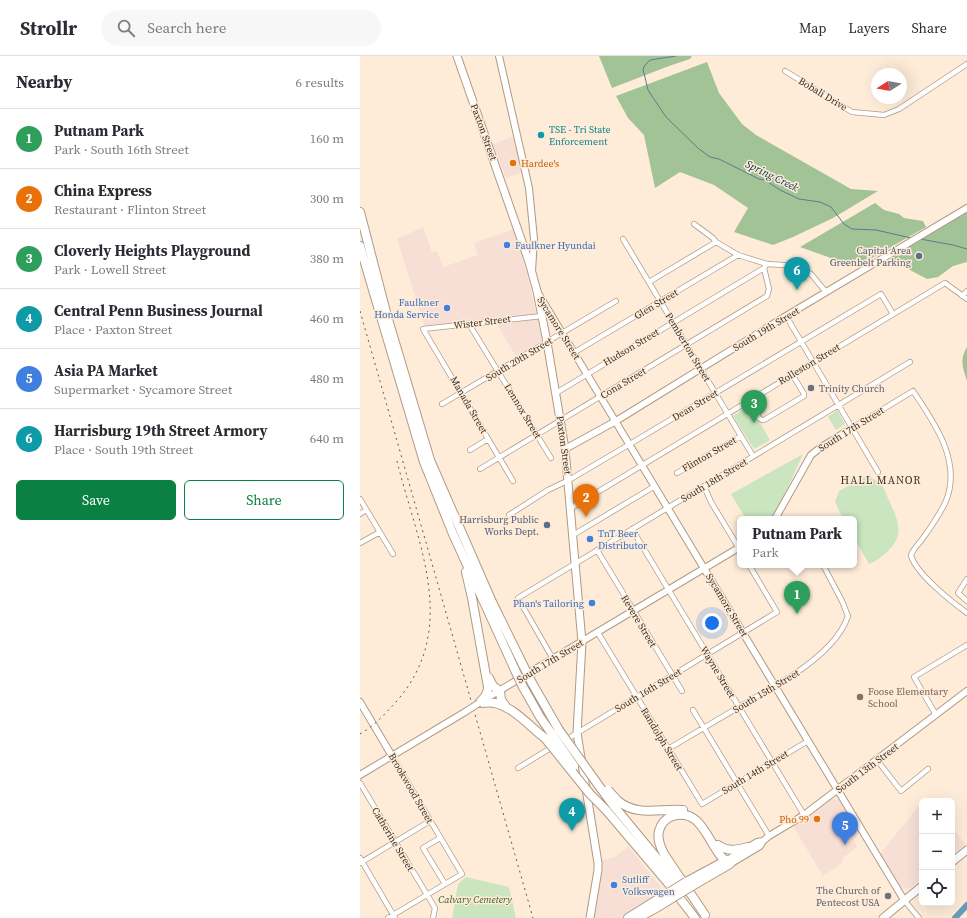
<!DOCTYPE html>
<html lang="en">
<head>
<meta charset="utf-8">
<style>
	:root { --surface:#fff; --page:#f7f7f7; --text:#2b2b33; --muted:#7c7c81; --line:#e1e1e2; --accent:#0b8043 }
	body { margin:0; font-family:"Source Serif 4",serif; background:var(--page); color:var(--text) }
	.controls { position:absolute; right:12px; bottom:12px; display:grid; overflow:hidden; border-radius:6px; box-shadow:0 4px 16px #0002 }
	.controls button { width:36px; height:36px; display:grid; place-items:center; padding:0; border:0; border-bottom:1px solid var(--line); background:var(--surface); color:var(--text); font:20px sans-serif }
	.compass { position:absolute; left:511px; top:12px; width:36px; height:36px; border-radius:50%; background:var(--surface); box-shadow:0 4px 16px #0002; rotate:259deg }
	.you { position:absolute; left:352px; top:567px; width:14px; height:14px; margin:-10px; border:3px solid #fff; border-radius:50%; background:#1a73e8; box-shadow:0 0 0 6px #1a73e833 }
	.badge { display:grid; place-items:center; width:26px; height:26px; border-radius:50%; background:var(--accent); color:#fff; font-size:13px; font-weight:700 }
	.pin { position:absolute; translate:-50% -33px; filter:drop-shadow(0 1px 2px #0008) }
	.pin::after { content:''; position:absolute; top:21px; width:14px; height:12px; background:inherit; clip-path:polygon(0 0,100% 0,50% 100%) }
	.popup { position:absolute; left:377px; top:460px; width:120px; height:52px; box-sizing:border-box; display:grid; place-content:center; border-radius:6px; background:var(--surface); filter:drop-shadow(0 1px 3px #0005); font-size:13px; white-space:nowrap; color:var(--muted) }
	.popup b { font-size:15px; color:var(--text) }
	.popup::after { content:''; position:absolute; left:50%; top:100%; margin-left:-8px; border:8px solid transparent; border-top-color:var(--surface) }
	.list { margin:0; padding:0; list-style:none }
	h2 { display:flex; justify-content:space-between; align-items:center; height:52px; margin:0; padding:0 16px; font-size:17px }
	h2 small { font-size:13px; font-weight:400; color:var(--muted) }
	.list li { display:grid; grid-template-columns:26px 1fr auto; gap:12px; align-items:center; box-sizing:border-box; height:60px; padding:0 16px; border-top:1px solid var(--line) }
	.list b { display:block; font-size:15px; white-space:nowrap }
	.list p { margin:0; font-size:13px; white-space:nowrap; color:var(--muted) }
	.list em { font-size:13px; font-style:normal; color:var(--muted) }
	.actions { display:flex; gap:8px; padding:12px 16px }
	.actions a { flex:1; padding:9px 0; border:1px solid var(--accent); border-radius:6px; text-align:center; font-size:14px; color:var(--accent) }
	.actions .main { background:var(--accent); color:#fff }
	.icon { flex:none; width:22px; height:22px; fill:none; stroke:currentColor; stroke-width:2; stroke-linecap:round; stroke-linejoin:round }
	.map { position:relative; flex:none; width:607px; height:862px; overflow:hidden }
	header { display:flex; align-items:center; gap:24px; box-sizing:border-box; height:56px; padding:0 20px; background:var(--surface); border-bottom:1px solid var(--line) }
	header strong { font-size:19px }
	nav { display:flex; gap:22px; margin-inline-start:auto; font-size:14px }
	.search { width:280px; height:36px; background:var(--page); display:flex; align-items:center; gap:10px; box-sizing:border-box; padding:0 14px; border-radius:22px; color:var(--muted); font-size:15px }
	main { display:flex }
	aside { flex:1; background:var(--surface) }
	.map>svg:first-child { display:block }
	.commercial { fill:#f7dfd5 }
	.green { fill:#cbe5c0 }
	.forest { fill:#a2c395 }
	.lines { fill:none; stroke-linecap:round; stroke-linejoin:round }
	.stream { stroke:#587e8e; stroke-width:1 }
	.river { stroke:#659eba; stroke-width:6 }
	.street-casing { stroke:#af9b84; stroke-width:6 }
	.secondary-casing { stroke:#af9b84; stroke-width:8 }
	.primary-casing { stroke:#af9b84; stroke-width:9 }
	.highway-casing { stroke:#af9b84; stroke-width:10 }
	.street { stroke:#fff; stroke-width:4.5 }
	.secondary { stroke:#fff; stroke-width:6 }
	.primary { stroke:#fff; stroke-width:7 }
	.highway { stroke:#fff; stroke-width:8 }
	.rail { stroke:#645a4e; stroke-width:1; stroke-dasharray:2 4; stroke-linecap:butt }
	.secondary-bridge-casing { stroke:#af9b84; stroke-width:8; stroke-linecap:butt }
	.highway-bridge-casing { stroke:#af9b84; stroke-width:10; stroke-linecap:butt }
	.secondary-bridge { stroke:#fff; stroke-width:6 }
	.highway-bridge { stroke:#fff; stroke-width:8 }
	.culture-dot { fill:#0f9aa8; stroke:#feecd9; stroke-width:1.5 }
	.food-dot { fill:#e8710a; stroke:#feecd9; stroke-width:1.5 }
	.shop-dot { fill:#3f7fe0; stroke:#feecd9; stroke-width:1.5 }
	.service-dot { fill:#5c6f8a; stroke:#feecd9; stroke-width:1.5 }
	.worship-dot { fill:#6b7280; stroke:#feecd9; stroke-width:1.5 }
	.education-dot { fill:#8d6e63; stroke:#feecd9; stroke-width:1.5 }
	.labels { text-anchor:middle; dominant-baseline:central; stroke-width:3; stroke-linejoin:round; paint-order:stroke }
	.street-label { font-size:10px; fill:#3b3329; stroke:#feecd9 }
	.culture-label { font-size:10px; fill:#0d838f; stroke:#feecd9; text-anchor:start }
	.food-label { font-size:10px; fill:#c56008; stroke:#feecd9; text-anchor:start }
	.shop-label { font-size:10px; fill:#366cbe; stroke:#feecd9; text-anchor:start }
	.service-label { font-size:10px; fill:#4e5e75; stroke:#feecd9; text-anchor:end }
	.worship-label { font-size:10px; fill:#5b616d; stroke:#feecd9; text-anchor:start }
	.education-label { font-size:10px; fill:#785e54; stroke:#feecd9; text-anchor:start }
	.park-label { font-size:10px; font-style:italic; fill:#376023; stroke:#feecd9 }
	.water-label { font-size:11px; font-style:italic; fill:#003246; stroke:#feecd9 }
	.neighbourhood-label { font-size:11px; letter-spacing:1px; fill:#3b3329; stroke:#feecd9 }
</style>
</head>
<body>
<header>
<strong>Strollr</strong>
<div class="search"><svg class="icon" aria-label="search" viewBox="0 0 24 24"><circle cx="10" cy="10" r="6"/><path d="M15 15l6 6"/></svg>Search here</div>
<nav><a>Map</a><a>Layers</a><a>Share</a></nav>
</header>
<main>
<aside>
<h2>Nearby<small>6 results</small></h2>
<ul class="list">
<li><span class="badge" style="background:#2e9e5b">1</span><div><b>Putnam Park</b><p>Park · South 16th Street</p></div><em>160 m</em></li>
<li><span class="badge" style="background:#e8710a">2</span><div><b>China Express</b><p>Restaurant · Flinton Street</p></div><em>300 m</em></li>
<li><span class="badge" style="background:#2e9e5b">3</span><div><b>Cloverly Heights Playground</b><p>Park · Lowell Street</p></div><em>380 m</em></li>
<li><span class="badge" style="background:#0f9aa8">4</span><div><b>Central Penn Business Journal</b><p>Place · Paxton Street</p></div><em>460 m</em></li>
<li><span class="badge" style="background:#3f7fe0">5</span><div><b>Asia PA Market</b><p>Supermarket · Sycamore Street</p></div><em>480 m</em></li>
<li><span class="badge" style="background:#0f9aa8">6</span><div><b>Harrisburg 19th Street Armory</b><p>Place · South 19th Street</p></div><em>640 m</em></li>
</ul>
<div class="actions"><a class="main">Save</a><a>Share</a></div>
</aside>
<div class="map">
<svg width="607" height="862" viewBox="0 0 607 862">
	<rect width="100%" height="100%" fill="#feecd9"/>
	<!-- commercial -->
	<path class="commercial" d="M155 80 164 116 146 122 133 88Z
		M63 171 72 196 77 195 83 211 118 199 114 187 154 173 169 225 182 284 156 301 134 263 65 272 37 183Z
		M472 743 478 744 482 746 497 771 490 776 497 791 483 802 482 807 463 820 433 770Z
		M562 746V823L552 831 546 833 540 831 538 828 520 798Z
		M592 771 606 789 592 799Z
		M268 790 305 836 264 862H233L241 804 255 801Z"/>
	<!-- green -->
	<path class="green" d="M390 349 410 384 394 393 373 360Z
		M477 354 485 368 476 374 468 361Z
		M443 398 416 457 411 463H386L371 438Z
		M510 418 512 423 516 424 517 427 523 431 525 435C533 456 548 474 530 493 524 499 517 505 509 508L494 482V463H483L475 446 479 435Z
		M106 821 149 831 156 862H92L98 828Z"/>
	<!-- forest -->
	<path class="forest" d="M239 0H332L330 3 309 10 252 32Z
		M347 6 359 37 382 68 396 79 491 133 518 135 473 162 433 181 413 189 374 176 388 152 354 129 320 116 295 132 284 79 268 62 256 40Z
		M515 147 524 154 539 158 544 162 563 165 566 171 496 211 440 191Z
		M607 156V206L593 210 578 221 567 223 529 203Z
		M607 291V325C603 312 599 304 607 291Z"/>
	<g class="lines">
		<!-- stream -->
		<path class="stream" d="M316 0 290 4 285 9 283 13 288 34 306 61 339 93 350 101 359 103 399 123 405 124 420 134 439 143 460 146 471 151 484 168 492 173 516 174 551 182
			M560 183 593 189 607 193"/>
		<!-- river -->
		<path class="river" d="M595 862 607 849"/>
		<!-- street casing -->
		<g class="street-casing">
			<path id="street" d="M425 15 492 56 524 59 539 53 607 8
				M334 168 353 182 356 186 378 199 407 208 423 209 439 212 451 218 466 236
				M263 183 393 400
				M289 226 356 186
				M602 240 607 235
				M426 260 518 416
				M109 268 191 402
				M215 296 378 199
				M196 337 404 212 407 208
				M389 345 399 362 402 364H404L444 340V338L432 318
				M82 348 256 245
				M492 372 553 335C574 366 602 405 586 445 580 458 571 471 563 482 559 488 553 493 551 499 555 517 592 546 607 557
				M110 394 128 383
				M120 413 407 240 409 233 404 212
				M317 417 381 380
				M153 425 63 273 182 260
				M344 430 351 446 380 494
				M0 443 33 498
				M211 452 585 227 607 243
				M0 458 6 454
				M149 459 188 434 209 424 270 388 521 238 533 258
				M272 473 444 759
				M213 479 295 430
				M0 487 20 476
				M237 494 322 635
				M607 523 598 537 607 545
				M238 577 342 748 448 685
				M193 603 158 542 550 306
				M333 654 409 780
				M576 659 554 621 607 589
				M204 685 417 556 389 509
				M308 693 433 619C454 605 480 585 488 560L482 545 463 509
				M517 704 541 735 568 713
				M158 712 194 690
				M0 727 75 852 73 862
				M80 782 63 792 85 828
				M0 802 35 862
				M0 807 70 765
				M544 844 559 862
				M28 862 102 818 32 700"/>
		</g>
		<!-- secondary casing -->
		<g class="secondary-casing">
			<path id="secondary" d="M139 0 169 132 174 183 172 215
				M178 237 544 844
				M205 393 256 365 426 260 607 152
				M415 463 451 399 460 392 492 372
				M122 645 380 491
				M0 646 32 700
				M0 719 105 656
				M367 804 397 786 403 785
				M370 808 400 790 403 785 409 780 444 759 607 635"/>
		</g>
		<!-- primary casing -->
		<g class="primary-casing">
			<path id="primary" d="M97 0 169 206 177 235 187 286 205 393 222 586 217 677 238 807V814L230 862
				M592 806 607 794
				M523 862 562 830"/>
		</g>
		<!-- highway casing -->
		<g class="highway-casing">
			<path id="highway" d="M0 156 27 260 70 404 132 546 163 609
				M0 190 64 406 93 478 155 614
				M106 516 112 542 128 631C128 638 124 642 119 647
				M129 622 133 630 140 635 141 644 147 652
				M172 627 199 674
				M163 631 180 661 192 678
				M119 647C125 647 130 646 135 647 155 652 170 671 185 682
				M258 745C278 761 299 752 323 754
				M253 749 315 824
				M246 754 308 827 335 862
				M358 789C368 796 376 794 388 791
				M326 826 367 804
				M332 830 370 808
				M345 859 304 798C300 790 297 783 299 775 301 768 306 762 313 760 345 750 349 797 370 808
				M268 862 292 847
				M278 862 296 852"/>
		</g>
		<!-- street -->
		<use href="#street" class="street"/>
		<!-- secondary -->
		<use href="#secondary" class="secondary"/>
		<!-- primary -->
		<use href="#primary" class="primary"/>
		<!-- highway -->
		<use href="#highway" class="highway"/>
		<!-- rail -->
		<path class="rail" d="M0 255 173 862
			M0 678C14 670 25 658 36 646 101 572 57 487 37 405"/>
		<!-- secondary-bridge casing -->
		<g class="secondary-bridge-casing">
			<path id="secondary-bridge" d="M105 656 119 647"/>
		</g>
		<!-- highway-bridge casing -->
		<g class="highway-bridge-casing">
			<path id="highway-bridge" d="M163 609 172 627
				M155 614 163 631
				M199 674 239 730 253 749
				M192 678 214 710
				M185 682 230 738 246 754
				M248 734 258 745
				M292 847 326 826
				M296 852 332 830"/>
		</g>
		<!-- secondary-bridge -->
		<use href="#secondary-bridge" class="secondary-bridge"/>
		<!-- highway-bridge -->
		<use href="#highway-bridge" class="highway-bridge"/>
	</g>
	<!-- markers -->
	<circle class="culture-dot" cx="181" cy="79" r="4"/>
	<g class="food-dot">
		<circle cx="153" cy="107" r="4"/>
		<circle cx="457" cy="763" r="4"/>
	</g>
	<g class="shop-dot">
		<circle cx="147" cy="189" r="4"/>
		<circle cx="87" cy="252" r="4"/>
		<circle cx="230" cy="483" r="4"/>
		<circle cx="232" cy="547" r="4"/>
		<circle cx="254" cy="829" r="4"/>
	</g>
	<g class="service-dot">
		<circle cx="559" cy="200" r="4"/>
		<circle cx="187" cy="469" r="4"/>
	</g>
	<g class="worship-dot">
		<circle cx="451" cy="332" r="4"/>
		<circle cx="528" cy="840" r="4"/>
	</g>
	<circle class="education-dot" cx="500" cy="641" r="4"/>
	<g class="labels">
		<!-- street labels -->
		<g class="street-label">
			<text transform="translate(463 38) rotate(31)">Bobali Drive</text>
			<text transform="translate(124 76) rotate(70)">Paxton Street</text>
			<text transform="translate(296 248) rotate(-31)">Glen Street</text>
			<text transform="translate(122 266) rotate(-7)">Wister Street</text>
			<text transform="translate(199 272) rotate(58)">Sycamore Street</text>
			<text transform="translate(406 273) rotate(-31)">South 19th Street</text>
			<text transform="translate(271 291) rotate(-31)">Hudson Street</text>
			<text transform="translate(328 291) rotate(59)">Pemberton Street</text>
			<text transform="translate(159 303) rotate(-31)">South 20th Street</text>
			<text transform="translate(449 308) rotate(-31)">Rolleston Street</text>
			<text transform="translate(263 327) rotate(-31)">Cona Street</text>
			<text transform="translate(109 349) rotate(60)">Manada Street</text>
			<text transform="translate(335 349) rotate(-31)">Dean Street</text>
			<text transform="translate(163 355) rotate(59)">Lennox Street</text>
			<text transform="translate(491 373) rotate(-32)">South 17th Street</text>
			<text transform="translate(204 389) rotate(82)">Paxton Street</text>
			<text transform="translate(349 398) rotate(-30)">Flinton Street</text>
			<text transform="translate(354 424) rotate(-31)">South 18th Street</text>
			<text transform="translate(367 549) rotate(59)">Sycamore Street</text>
			<text transform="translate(279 565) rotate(59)">Revere Street</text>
			<text transform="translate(190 605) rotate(-31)">South 17th Street</text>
			<text transform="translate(358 616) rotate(59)">Wayne Street</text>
			<text transform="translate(288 634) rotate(-31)">South 16th Street</text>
			<text transform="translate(406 635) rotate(-31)">South 15th Street</text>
			<text transform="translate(302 683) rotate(59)">Randolph Street</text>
			<text transform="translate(507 712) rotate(-37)">South 13th Street</text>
			<text transform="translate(395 716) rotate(-31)">South 14th Street</text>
			<text transform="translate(51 732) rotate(60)">Brookwood Street</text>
			<text transform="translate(33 783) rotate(59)">Catherine Street</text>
		</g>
		<!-- culture labels -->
		<g class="culture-label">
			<text x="189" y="73">TSE - Tri State<tspan x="189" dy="12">Enforcement</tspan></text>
		</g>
		<!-- food labels -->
		<g class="food-label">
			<text x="161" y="107">Hardee's</text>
			<text x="449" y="763" text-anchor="end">Pho 99</text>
		</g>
		<!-- shop labels -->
		<g class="shop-label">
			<text x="155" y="189">Faulkner Hyundai</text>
			<text x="79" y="246" text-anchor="end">Faulkner<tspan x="79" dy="12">Honda Service</tspan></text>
			<text x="238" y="477">TnT Beer<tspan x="238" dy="12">Distributor</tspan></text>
			<text x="224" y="547" text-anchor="end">Phan's Tailoring</text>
			<text x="262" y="823">Sutliff<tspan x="262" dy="12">Volkswagen</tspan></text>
		</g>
		<!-- service labels -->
		<g class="service-label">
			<text x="551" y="194">Capital Area<tspan x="551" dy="12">Greenbelt Parking</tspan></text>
			<text x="179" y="463">Harrisburg Public<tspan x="179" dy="12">Works Dept.</tspan></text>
		</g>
		<!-- worship labels -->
		<g class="worship-label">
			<text x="459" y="332">Trinity Church</text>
			<text x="520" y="834" text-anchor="end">The Church of<tspan x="520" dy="12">Pentecost USA</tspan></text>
		</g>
		<!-- education labels -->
		<g class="education-label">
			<text x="508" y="635">Foose Elementary<tspan x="508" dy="12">School</tspan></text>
		</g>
		<!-- park labels -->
		<g class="park-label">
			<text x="115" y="843">Calvary Cemetery</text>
		</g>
		<!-- water labels -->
		<g class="water-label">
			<text transform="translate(412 120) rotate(26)">Spring Creek</text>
		</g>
		<!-- neighbourhood labels -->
		<g class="neighbourhood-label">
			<text x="521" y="424">HALL MANOR</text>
		</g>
	</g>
</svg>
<div class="controls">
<button>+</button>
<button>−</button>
<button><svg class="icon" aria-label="locate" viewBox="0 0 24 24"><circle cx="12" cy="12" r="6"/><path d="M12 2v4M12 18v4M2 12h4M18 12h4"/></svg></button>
</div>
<svg class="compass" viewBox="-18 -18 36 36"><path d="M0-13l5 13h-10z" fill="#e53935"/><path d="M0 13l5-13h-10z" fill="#7c7c81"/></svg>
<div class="you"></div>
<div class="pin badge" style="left:437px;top:558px;background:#2e9e5b">1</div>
<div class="popup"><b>Putnam Park</b>Park</div>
<div class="pin badge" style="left:226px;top:461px;background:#e8710a">2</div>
<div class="pin badge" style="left:394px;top:367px;background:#2e9e5b">3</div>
<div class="pin badge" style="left:212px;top:775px;background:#0f9aa8">4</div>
<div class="pin badge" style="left:485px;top:789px;background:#3f7fe0">5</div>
<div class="pin badge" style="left:437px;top:234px;background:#0f9aa8">6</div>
</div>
</main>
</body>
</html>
